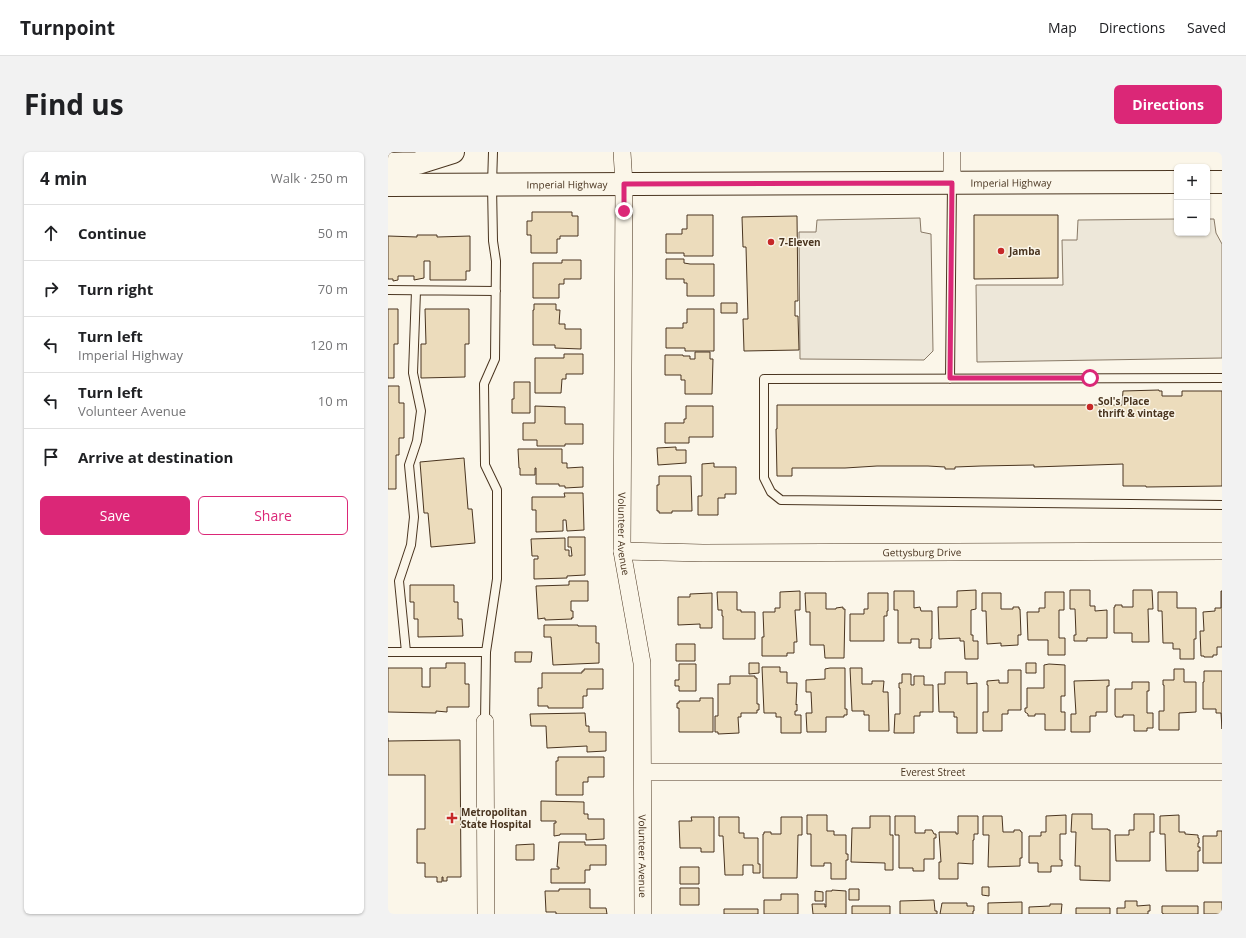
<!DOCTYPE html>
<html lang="en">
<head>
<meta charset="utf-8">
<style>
	:root { --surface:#fff; --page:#f2f2f2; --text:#202124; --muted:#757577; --line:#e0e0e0; --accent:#db2777 }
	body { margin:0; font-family:"Open Sans",sans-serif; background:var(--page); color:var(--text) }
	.controls { position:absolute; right:12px; top:12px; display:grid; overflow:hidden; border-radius:6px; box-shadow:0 1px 3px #0004 }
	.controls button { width:36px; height:36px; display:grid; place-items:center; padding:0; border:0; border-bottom:1px solid var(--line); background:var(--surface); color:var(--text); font:20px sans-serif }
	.stop { position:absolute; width:12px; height:12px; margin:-9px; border:3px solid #db2777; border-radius:50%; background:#fff }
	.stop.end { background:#db2777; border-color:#fff; box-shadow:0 1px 4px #0008 }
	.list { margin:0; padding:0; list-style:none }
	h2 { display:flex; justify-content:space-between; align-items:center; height:52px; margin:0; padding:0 16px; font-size:17px }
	h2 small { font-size:13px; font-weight:400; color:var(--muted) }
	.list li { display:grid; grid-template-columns:26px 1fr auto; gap:12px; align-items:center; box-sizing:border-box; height:56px; padding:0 16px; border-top:1px solid var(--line) }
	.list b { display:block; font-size:15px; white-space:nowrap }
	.list p { margin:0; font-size:13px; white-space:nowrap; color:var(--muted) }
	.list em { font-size:13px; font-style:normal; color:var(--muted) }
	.actions { display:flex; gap:8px; padding:12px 16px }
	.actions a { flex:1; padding:9px 0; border:1px solid var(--accent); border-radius:6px; text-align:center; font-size:14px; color:var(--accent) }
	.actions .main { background:var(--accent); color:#fff }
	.icon { flex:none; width:22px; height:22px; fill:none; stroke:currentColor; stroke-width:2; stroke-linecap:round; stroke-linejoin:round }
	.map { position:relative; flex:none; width:834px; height:762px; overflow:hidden; border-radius:6px }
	header { display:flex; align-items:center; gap:24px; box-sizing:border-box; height:56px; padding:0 20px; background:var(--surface); border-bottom:1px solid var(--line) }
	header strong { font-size:19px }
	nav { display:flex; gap:22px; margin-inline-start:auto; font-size:14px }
	.intro { display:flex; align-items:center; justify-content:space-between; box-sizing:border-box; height:96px; padding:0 24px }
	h1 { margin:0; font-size:28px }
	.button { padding:10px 18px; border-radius:6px; background:var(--accent); color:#fff; font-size:14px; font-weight:700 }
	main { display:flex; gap:24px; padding:0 24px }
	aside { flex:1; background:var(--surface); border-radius:6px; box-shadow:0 1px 3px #0004 }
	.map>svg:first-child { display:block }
	.parking { fill:#ede7d9; stroke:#887966 }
	.building { fill:#ecdcbc; stroke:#4a3520 }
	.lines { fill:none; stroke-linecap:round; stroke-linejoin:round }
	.service-casing { stroke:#4a3520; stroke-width:10 }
	.minor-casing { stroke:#4a3520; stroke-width:18 }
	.primary-casing { stroke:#4a3520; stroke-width:24 }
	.service { stroke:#fbf6e9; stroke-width:8 }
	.minor { stroke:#fbf6e9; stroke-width:17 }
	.primary { stroke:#fbf6e9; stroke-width:22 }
	.route { stroke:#db2777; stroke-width:5 }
	.poi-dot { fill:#c62828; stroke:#fbf6e9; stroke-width:1.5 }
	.labels { text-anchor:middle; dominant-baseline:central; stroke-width:3; stroke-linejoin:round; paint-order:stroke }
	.street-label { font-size:10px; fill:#4a3520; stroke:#fbf6e9 }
	.poi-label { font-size:10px; font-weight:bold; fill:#4a3520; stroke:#fbf6e9; text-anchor:start }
</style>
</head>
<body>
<header>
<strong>Turnpoint</strong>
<nav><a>Map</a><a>Directions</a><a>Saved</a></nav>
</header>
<div class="intro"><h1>Find us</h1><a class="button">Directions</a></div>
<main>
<aside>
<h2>4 min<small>Walk · 250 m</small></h2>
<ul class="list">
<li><svg class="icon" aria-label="ahead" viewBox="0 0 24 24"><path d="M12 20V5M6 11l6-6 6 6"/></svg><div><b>Continue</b></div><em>50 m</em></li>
<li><svg class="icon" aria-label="right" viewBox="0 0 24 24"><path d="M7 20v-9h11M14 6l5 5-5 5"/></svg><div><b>Turn right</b></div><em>70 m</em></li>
<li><svg class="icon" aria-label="left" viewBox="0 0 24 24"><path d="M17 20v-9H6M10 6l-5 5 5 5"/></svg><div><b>Turn left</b><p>Imperial Highway</p></div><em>120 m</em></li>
<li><svg class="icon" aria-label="left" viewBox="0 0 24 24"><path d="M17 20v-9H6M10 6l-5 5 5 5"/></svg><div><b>Turn left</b><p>Volunteer Avenue</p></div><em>10 m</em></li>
<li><svg class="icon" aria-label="arrive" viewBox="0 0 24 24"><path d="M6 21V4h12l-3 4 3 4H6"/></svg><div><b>Arrive at destination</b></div></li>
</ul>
<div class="actions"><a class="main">Save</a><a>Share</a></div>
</aside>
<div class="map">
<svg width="834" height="762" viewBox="0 0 834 762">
	<rect width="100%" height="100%" fill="#fbf6e9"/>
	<!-- parking -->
	<path class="parking" d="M532 66 533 80 543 82 545 199 536 208 412 207 411 80H428L429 68Z
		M789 67V81H819V67H826L828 81 834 92V206L589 210 588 133H675L674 88H689L690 68Z"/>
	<!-- building -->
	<path class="building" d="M144 60H184V64H190V84H172V87H169V101H143V83H139V69H144Z
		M299 63H325V104H296V101H278V82H294V77H299Z
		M586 63H670V126L586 127Z
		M409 64 410 149H407V164H410L411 198 356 199 355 167H360L358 95H355L354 65Z
		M29 83H49V85L82 84V119H78V128H42V109H36V126L26 128V124H10V128L5 129V127H0V84L29 85Z
		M278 107H296V111L302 112H326V144H299V131H296V127H278Z
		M174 108H193V127H176V132H171V146H145V111H174Z
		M333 151H349V161H333Z
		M146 152H168V158H172L171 172H177V177H193V197L167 196V193H145V158H146Z
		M0 157H10V192H6V226H0Z
		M37 157H81V192H77V225L33 226V192H38Z
		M299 157H326V199H297V196H278V176H295V171H299Z
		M307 200H322V207H325L324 242H297V228H293V223H277V203H295V204H302V207H307Z
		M176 202H195V222H178V227H174L173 241H147V206H176Z
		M126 230H142V261H124V247H126Z
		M0 234H11V251H16V286H11V303H8V337H0Z
		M771 238V239H774V244H794V239H834V334L758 335V334H735V312L646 315V313L593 314 567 315V317H557V315L540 314H489L457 316H404V324H389L388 277H389V253H734L735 239Z
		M147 254 177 255V272H195V292H177V294H149V288H135V271H147Z
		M298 254H325V285H301V291H277V271H296V267H298Z
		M288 295V298H298V311L270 313 269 296Z
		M130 297H174V311H179V316L195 315V335L177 336V334H171V332H148V316H147V323H132V316H131Z
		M76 306 80 357H84L87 391 43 395 40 361H36L32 310Z
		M326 311V315H348V342H337V346H330V363H310V344H314V312Z
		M271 324H303L304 359H284V361H271V359H269V333H271Z
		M176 341H195L196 378 179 379 178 368H175V379L148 380V358H144V345H177Z
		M180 385H197V423L179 424V426L146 427V407H150V404H144L143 387 177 386V398H181V404H184L183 395H180Z
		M181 429H200V449H183V459H185V466H183L184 467 157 468V466L150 467 148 434 181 433Z
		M22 433H66V450H70V467H74L75 484 30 485V467H26V450H22Z
		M588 438V457L583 458V483H585V489H590V507H577L576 489H572V486L551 487 550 455H569V439Z
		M682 438H702V454H707V459L719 458V486H699V489H686V483H688L687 457H682Z
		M745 438H764L765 457H760L761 490H744V481H726V455H727V453H734V455H745Z
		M412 439V458H407L409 490H406V501H399V504H374V485H376L375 460H387V456H392V440Z
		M506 439H526V456L532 455 533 459H544V487H543V496H531V487H523V491H510V458H506Z
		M833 439H834V495H829V503H825V505H816V504H813L812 479H816L815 460 827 459V456H833Z
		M329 440H349V458H353V460H367V487H335V464H334V458H330Z
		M657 440H676V458H671V486H677V503H660V488H640L639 460H651V456H657Z
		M770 440H789V456H808V487H806V507H792V497H785V491H775L774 459H770Z
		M324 441V476H312V472L290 473V445H302V442Z
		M417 441H438V457H448V456L455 455V457H457L456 506H437L436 493H422V460H418Z
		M480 441H500V459H499V464H496V489H462V462H476V457H480Z
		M594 441H613V457H625V455H631V457H632L633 483H630V493L613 494V491L599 492 598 459H594Z
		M156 473H190V474H208V491H211V511L165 513 163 485H156Z
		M288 492H307V509H288Z
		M127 500H144L143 510H127Z
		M58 511H77V532H81V555H59V560L48 559V561L0 560V516H34V535H42V516H58Z
		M361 511H371V521L361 522Z
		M638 511H648V521H638Z
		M291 512H308V539H291V534H287V528H291Z
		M661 512 677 513V544H673V560H677V578H657V562H647V564H640V562L637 560V556H639V536H656V513Z
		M374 515H392V520H399V531H409L408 553 409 552V559H407V563H413V581H393V565H388V561H376Z
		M442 516H457V557H459V563H456V565H438V580H419L418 561H424L423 540H418V528L437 527V517Z
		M462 516H474V532H484V529H496L495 540H500L501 579H481V563H476V559H464Z
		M196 517H215V537H199V544H195V556H160V554H150V536H154V521H194V519H196Z
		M786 517H796V530H808V560L791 561V578H771V559H776V533H775V528H786Z
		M620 518H633V558H620V562H614V579H595V560H600V533H599V529L611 528V531H620Z
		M816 519H834V577L833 561H828V557H815V530H816Z
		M557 520H579V532L589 531V581H569V565H566V560H551L550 532H557Z
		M514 522H523V533H526V524H536V533H545V560H532V564H526V581H506L507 562H512V536H511V531H514Z
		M342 524H367V526H369V552H371V558H369V561H353V565H350L351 581 330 582V580H327V564H330V532H342Z
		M721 528V534H719V560H708V564H702V580H683V562H688L686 529Z
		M744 530H761V539H759V561H765V576H759V579H746V563H735V565H728L727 563V537H744Z
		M312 546H325V580H291V556H289V551H291V549H312Z
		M197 561 198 574H201V580H218V599L199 600V594L159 596 158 574H143L142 562Z
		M0 586V589L72 588 73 725H59V729H55V725H54V730H49V725H37V711H29V677H37V623H0Z
		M170 605H216V625H200V630H195V643H168V609H170Z
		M153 649 196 650V662H200V667H216V687L198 688V682H172V683L166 684V671H168V669H153Z
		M684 662H704V677H720V678H722V729L692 728V714H687L688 680H683Z
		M746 662H766V680H762V709H728L727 683H741V678H746Z
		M419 663H439V679H446V683H458V702H460V708H458V727H443V711H436V714H423V682H419Z
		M678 663V682H672V708H674V714H663V720H650V711H641V684H653V680H658V664Z
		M791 663V680H797V682L810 683V686H811V691H810V695H812V699H810V719H778L777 682H772V664Z
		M482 664H502V683H505V718H497V711L463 710 464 676H482Z
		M507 664H527V681H537V678H544L546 682H548V686H546V707H536V719H525V716H511V683H507Z
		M570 664H590V682H586V688H585V712L570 711V727H551V710H553L551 680H568V682H570Z
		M595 664H614L615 680H626V678H632L633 680H634V706H632V714L600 715 601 683H595Z
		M303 665H326V700H313V696H292L291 669H304Z
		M331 665H351V681H356V686H370V712H372V721H365V713H355V723H337L335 684H331Z
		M393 665H414V683H410L409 726H375V682H376V680H383V682H393Z
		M829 679H834V711H815V684H829Z
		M171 690H197V693H218V713H202V718H197V731H163V717H171V715H169Z
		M146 692V708H128V693Z
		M292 715H311V732H292Z
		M594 735H601V744L594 743Z
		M292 736H311V753H292Z
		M171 737H202V756H218L219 762H168V760H158L157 739H171Z
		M461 737H471V748H461Z
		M444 738 458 739V762H425L424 752H437V755H438V739H444Z
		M427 739 435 740V749H427Z
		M393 742H410V762H376V748H393Z
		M546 748 547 759H549V762H512V749Z
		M737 749H749V754L762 753V759H760V762H729V756H737Z
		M634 750V762H600V751Z
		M816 750H834V762H816Z
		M554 751H579V754H586V759H585V762H552Z
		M662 752H674L673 762H641V755L662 754Z
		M464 754H502V762H464Z
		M774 754H810V762H776L774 761Z
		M688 756H722V762H688Z
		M336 757H370V762H336Z"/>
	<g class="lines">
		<!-- service casing -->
		<g class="service-casing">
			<path id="service" d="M0 138 108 139
				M834 226 376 227V326L383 340 393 348 834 353
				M562 227 564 31
				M0 500H98
				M18 500 11 429 23 393 26 365 21 313 29 289 33 259 25 221 28 139
				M97 570 98 500 109 427V338L97 313 96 232 107 207 108 109 105 89 104 33 105 0"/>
		</g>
		<!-- minor casing -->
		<g class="minor-casing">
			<g id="minor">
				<path id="s1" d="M234 0 236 32 234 399 254 511 255 762"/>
				<path d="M564 0V31"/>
				<path id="s2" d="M234 399 315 401 834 399"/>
				<path d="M97 570 98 762"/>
				<path id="s3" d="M255 620H834"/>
			</g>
		</g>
		<!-- primary casing -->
		<g class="primary-casing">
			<g id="primary">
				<path d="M0 12 30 11 65 0"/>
				<path d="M819 30H834"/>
				<path id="s4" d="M0 33 789 30"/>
			</g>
		</g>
		<!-- service -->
		<use href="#service" class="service"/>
		<!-- minor -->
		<use href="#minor" class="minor"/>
		<!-- primary -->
		<use href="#primary" class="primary"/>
	</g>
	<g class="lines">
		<!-- route -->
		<path class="route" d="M236 59V32L564 31 562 226H702"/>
	</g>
	<!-- markers -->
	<g class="poi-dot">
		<circle cx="383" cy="90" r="4"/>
		<circle cx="613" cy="99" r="4"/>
		<circle cx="702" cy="255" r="4"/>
		<path d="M62 660h4v4h4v4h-4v4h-4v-4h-4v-4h4z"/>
	</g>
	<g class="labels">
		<!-- street labels -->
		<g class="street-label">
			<text stroke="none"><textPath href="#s4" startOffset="623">Imperial Highway</textPath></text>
			<text stroke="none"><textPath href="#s4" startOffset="179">Imperial Highway</textPath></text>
			<text stroke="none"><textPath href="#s1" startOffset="382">Volunteer Avenue</textPath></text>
			<text stroke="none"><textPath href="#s2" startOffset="300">Gettysburg Drive</textPath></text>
			<text stroke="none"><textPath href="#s3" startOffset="290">Everest Street</textPath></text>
			<text stroke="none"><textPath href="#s1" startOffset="706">Volunteer Avenue</textPath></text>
		</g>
		<!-- poi labels -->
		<g class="poi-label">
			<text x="391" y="90">7-Eleven</text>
			<text x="621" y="99">Jamba</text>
			<text x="710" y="249">Sol's Place<tspan x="710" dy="12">thrift &amp; vintage</tspan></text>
			<text x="73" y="660">Metropolitan<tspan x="73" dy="12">State Hospital</tspan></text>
		</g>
	</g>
</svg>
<div class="controls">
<button>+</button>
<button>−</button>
</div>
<div class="stop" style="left:702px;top:226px"></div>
<div class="stop end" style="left:236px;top:59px"></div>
</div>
</main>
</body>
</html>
